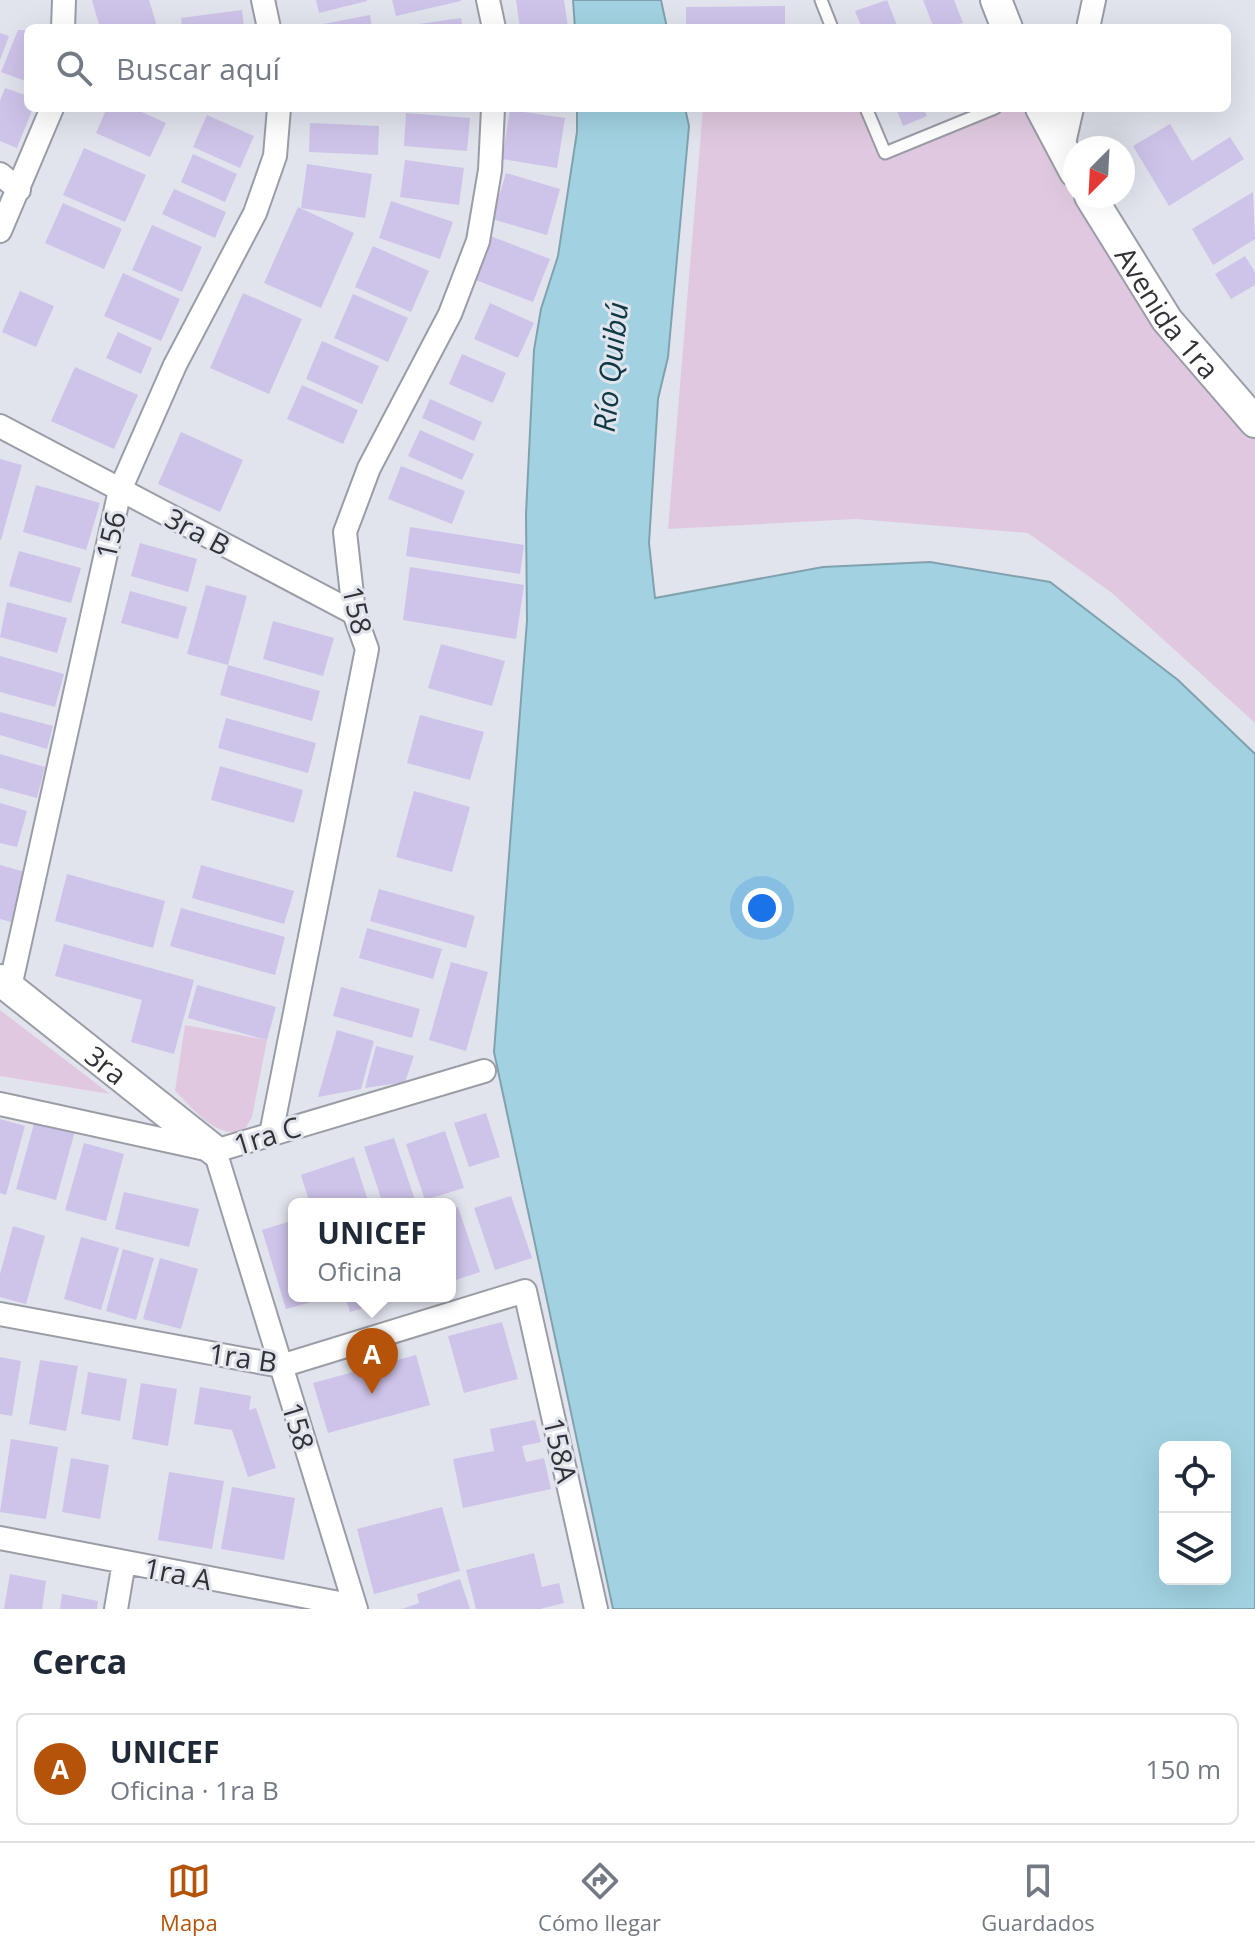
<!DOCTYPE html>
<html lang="es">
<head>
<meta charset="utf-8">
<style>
	:root { --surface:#fff; --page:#f6f6f7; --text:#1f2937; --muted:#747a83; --line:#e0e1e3; --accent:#b45309 }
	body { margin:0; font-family:"Open Sans",sans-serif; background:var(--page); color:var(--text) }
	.controls { position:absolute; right:24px; bottom:24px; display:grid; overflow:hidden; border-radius:12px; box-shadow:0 8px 32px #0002 }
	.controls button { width:72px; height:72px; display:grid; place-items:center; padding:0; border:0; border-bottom:2px solid var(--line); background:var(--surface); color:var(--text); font:40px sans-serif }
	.compass { position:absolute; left:1063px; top:136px; width:72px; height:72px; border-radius:50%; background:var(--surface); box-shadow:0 8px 32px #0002; rotate:204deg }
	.you { position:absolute; left:762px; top:908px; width:28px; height:28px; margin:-20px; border:6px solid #fff; border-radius:50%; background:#1a73e8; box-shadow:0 0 0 12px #1a73e833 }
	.badge { display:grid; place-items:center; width:52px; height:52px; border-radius:50%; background:var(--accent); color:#fff; font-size:26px; font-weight:700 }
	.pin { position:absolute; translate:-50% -66px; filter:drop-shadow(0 2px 4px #0008) }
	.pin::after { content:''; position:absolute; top:42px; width:28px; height:24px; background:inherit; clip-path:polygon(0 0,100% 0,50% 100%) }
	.popup { position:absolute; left:288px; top:1198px; width:168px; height:104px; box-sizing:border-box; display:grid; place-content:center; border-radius:12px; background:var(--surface); filter:drop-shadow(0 2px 6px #0005); font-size:26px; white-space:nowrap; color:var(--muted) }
	.popup b { font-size:30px; color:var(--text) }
	.popup::after { content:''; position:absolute; left:50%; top:100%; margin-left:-16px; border:16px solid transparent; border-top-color:var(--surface) }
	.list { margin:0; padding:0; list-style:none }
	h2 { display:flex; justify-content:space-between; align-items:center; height:104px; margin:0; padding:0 32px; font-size:34px }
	h2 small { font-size:26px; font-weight:400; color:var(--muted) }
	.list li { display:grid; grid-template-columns:52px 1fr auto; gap:24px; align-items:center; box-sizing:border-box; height:112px; margin:0 16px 16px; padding:0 16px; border:2px solid var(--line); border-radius:12px }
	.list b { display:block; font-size:30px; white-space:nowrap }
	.list p { margin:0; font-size:26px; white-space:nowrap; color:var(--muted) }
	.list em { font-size:26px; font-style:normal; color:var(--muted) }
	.icon { flex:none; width:44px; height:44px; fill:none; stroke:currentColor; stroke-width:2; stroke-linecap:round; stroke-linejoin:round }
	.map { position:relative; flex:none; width:1255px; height:1609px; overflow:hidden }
	.search { position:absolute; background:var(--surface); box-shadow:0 8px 32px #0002; left:24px; right:24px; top:24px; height:88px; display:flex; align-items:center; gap:20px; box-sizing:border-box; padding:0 28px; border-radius:12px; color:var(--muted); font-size:30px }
	.sheet { height:232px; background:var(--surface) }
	nav { display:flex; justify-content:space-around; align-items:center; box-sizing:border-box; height:112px; border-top:2px solid var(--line); background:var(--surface); font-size:22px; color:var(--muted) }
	nav a { display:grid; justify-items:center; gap:4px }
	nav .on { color:var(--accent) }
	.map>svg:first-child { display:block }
	.green { fill:#e0c9e0 }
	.water { fill:#a2d2e1; stroke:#80a2ae; stroke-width:2; fill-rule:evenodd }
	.building { fill:#cec3e9 }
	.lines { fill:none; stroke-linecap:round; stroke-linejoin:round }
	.lane-casing { stroke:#9a9da6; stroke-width:15 }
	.street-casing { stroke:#9a9da6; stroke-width:26 }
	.secondary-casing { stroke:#9a9da6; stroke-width:34 }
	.lane { stroke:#fff; stroke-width:11 }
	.street { stroke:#fff; stroke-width:22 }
	.secondary { stroke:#fff; stroke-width:30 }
	.labels { text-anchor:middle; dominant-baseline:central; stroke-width:6; stroke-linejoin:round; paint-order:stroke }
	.street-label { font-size:28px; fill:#313236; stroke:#e1e4ed }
	.water-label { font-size:30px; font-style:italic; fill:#0c3944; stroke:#e1e4ed }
</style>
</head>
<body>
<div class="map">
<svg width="1255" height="1609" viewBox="0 0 1255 1609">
	<rect width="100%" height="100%" fill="#e1e4ed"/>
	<!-- green -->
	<path class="green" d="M703 108H866L886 153 995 108H1043L1075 163V196H1094L1255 422V723L1112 593 1028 533 856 519 668 529Z
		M0 1010 110 1094 0 1076Z
		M185 1025 267 1040 252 1117 244 1130C217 1141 192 1107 175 1091Z"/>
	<!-- water -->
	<path class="water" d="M573 0H661L667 28H575Z
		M577 108H685L689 126 668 357 658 399 649 543 655 598 823 567 930 562 1050 582 1178 680 1255 754V1609H613L494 1052 527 621 526 514 534 350 541 309 558 256 577 132ZM1165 1447H1225V1579H1165Z"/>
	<!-- building -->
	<path class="building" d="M92 0H149L157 26 100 28Z
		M316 0H367V1L319 13Z
		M392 0H461V1L396 16Z
		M516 0H564L568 28H520Z
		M887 0 898 28H862L855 11Z
		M923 0H954L963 23 934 28Z
		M785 6V28H686V7Z
		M242 10 244 28H182L181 18Z
		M370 15 372 28H319L318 25Z
		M461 18 463 28H406L405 26Z
		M18 30H28V82L1 72Z
		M0 33 9 36 0 60Z
		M5 88 28 96V108H33L17 148 0 141V101Z
		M107 108H133L166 123 150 157 96 133Z
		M896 108H923L927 116 903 126Z
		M510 110 565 118 557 168 502 159Z
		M406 113 470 118 467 151 404 146Z
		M207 115 254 136 240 168 193 147Z
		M310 123 379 126 378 155 309 152Z
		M1170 124 1192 161 1230 137 1244 159 1169 206 1133 146Z
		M84 148 146 175 125 222 63 195Z
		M193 154 237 174 225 202 181 182Z
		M405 160 464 168 459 205 400 197Z
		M307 164 372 174 365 218 301 208Z
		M506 173 560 189 547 235 492 219Z
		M174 189 226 212 215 238 162 214Z
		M1253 192 1255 239 1213 265 1192 229Z
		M391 201 453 222 440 259 379 238Z
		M63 203 122 229 104 269 45 243Z
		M298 207 354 233 321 308 264 283Z
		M152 225 202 247 182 292 132 270Z
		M485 234 550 259 533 302 468 277Z
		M373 246 429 271 411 312 355 287Z
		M1245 256 1255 272V285L1231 299 1215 274Z
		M123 273 180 299 161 341 104 316Z
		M20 291 54 306 36 347 2 332Z
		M243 293 302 319 269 394 210 368Z
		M353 294 408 318 388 362 334 338Z
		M490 303 534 323 518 358 474 339Z
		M118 332 152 348 141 374 106 358Z
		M322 341 379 366 362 404 306 379Z
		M462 354 506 373 493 403 449 384Z
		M75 367 138 395 114 449 51 421Z
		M302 385 358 410 343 444 287 419Z
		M430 399 482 422 474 441 422 418Z
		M420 430 474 454 462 480 408 456Z
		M181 432 243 460 220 512 158 484Z
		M0 459 22 465 1 540H0Z
		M401 466 465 491 452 524 388 499Z
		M36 485 100 503 86 550 23 532Z
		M410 527 524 545 520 574 406 556Z
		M140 543 197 559 188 592 131 576Z
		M19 551 81 568 71 603 9 586Z
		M410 567 524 585 516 639 403 620Z
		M206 585 247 596 228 665 187 654Z
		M130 591 187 607 178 639 121 623Z
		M7 602 67 618 57 653 0 637Z
		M273 621 334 638 323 676 263 659Z
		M441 644 505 661 492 706 428 688Z
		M0 656 64 674 55 707 0 692Z
		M228 665 320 691 312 721 220 695Z
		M0 712 53 726 47 749 0 735Z
		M420 715 484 732 470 780 407 763Z
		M226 718 316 743 308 773 218 748Z
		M0 754 45 767 37 798 0 788Z
		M220 766 303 790 294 823 211 800Z
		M414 791 470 807 452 872 396 857Z
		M0 803 27 811 17 847 0 843Z
		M0 865 25 872 11 922 0 919Z
		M201 865 294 891 284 924 192 898Z
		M67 874 165 901 153 948 55 921Z
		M379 889 475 916 466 948 370 921Z
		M181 908 285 937 275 975 170 946Z
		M367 928 442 949 433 979 359 958Z
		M64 944 194 980 174 1054 131 1042 142 1000 55 976Z
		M451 962 488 972 466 1051 429 1040Z
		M197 985 276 1007 267 1040 188 1018Z
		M341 987 420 1009 412 1038 333 1016Z
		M337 1030 374 1041 361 1089 318 1097Z
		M376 1046 414 1056 405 1082 365 1088Z
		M486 1113 500 1157 469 1167 454 1123Z
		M0 1119 25 1126 6 1195 0 1193Z
		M35 1120 75 1131 56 1200 16 1189Z
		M445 1131 464 1188 425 1200 406 1144Z
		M394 1138 415 1200 383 1204 364 1147Z
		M84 1143 124 1154 106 1221 65 1210Z
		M354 1157 369 1204H310L301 1175Z
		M124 1192 199 1209 189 1247 115 1229Z
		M511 1196 532 1258 495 1270 474 1208Z
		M458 1207 480 1272 450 1282V1209Z
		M294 1220V1296L329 1297 286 1309 262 1230Z
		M13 1226 45 1236 26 1304 0 1297V1274Z
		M81 1237 119 1248 101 1310 64 1299Z
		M123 1249 154 1258 136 1320 106 1311Z
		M160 1258 198 1269 181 1329 143 1319Z
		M345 1296H386L387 1300 350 1312Z
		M502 1322 518 1379 464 1393 448 1336Z
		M416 1355 430 1405 328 1433 313 1383Z
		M0 1357 21 1361 12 1416 0 1414Z
		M40 1360 78 1366 66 1431 29 1424Z
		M88 1372 127 1379 120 1421 81 1414Z
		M141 1383 177 1389 168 1446 132 1439Z
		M200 1387 251 1396 249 1410 256 1408 276 1468 248 1477 232 1430 194 1424Z
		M535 1420 541 1442 522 1446 526 1462 544 1458 551 1489 463 1508 453 1459 494 1451 490 1429Z
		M11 1439 58 1447 46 1519 0 1512Z
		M71 1458 109 1465 100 1519 62 1512Z
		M169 1472 224 1481 212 1549 158 1540Z
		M232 1487 295 1498 284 1560 221 1549Z
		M442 1507 460 1571 374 1594 357 1529Z
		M534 1553 542 1587 559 1583 564 1603 540 1609H476L466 1570Z
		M10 1574 46 1581 42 1609H4Z
		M460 1579 470 1609H402L419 1603 417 1594Z
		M62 1594 98 1601 97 1609H60Z"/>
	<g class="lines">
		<!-- lane casing -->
		<g class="lane-casing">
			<path id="lane" d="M821 0 832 28
				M866 108 885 153 995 108"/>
		</g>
		<!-- street casing -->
		<g class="street-casing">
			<path id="street" d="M263 0 269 28
				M488 0 494 28
				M63 28 64 0
				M1088 28 1094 0
				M1062 152 1072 108
				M0 174 19 190
				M0 231 52 108
				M0 426 354 613
				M10 987 120 490 175 365 255 213 275 156 279 108
				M0 1104 215 1151 484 1071
				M271 1134 367 649 354 613 345 532 369 468 450 314 478 241 490 170 493 108
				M215 1151 356 1609
				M0 1314 281 1366 525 1291 596 1609
				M0 1538 355 1606
				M116 1609 124 1562"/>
		</g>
		<!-- secondary casing -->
		<g class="secondary-casing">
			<g id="secondary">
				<path d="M996 0 1007 28"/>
				<path d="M1041 108 1075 172"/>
				<path id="s1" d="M1090 196 1167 320 1255 422"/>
				<path id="s2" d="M0 980 215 1151"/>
			</g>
		</g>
		<!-- lane -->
		<use href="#lane" class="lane"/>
		<!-- street -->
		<use href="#street" class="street"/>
		<!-- secondary -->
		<use href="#secondary" class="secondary"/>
	</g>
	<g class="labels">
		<!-- street labels -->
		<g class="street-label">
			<text stroke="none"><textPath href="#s1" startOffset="140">Avenida 1ra</textPath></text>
			<text transform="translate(198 531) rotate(28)">3ra B</text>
			<text transform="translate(110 535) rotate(-77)">156</text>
			<text transform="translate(358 610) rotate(77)">158</text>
			<text stroke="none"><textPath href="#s2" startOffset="136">3ra</textPath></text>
			<text transform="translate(267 1135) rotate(-17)">1ra C</text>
			<text transform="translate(243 1357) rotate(8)">1ra B</text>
			<text transform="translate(299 1426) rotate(73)">158</text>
			<text transform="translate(561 1450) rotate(77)">158A</text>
			<text transform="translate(178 1573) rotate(11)">1ra A</text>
		</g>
		<!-- water labels -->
		<g class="water-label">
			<text transform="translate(610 367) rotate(-84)">Río Quibú</text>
		</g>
	</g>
</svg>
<div class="controls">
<button><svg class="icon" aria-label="locate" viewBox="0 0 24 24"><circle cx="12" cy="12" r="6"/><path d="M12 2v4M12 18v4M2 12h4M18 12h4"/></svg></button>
<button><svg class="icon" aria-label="layers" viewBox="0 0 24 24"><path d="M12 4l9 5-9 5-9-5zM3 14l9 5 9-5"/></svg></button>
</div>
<svg class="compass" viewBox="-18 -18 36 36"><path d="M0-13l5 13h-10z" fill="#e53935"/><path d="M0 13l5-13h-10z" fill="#747a83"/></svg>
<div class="you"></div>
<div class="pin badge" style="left:372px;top:1394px">A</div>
<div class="popup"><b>UNICEF</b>Oficina</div>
<div class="search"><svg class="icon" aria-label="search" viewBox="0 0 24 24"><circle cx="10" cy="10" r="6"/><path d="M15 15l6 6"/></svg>Buscar aquí</div>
</div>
<section class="sheet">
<h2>Cerca<small></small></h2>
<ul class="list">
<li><span class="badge">A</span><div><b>UNICEF</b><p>Oficina · 1ra B</p></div><em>150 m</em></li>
</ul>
</section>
<nav>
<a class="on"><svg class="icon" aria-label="map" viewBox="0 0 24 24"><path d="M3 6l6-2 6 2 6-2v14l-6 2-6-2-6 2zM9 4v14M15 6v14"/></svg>Mapa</a>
<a><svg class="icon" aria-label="directions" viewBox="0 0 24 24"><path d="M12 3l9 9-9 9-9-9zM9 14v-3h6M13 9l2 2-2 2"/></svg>Cómo llegar</a>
<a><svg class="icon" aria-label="saved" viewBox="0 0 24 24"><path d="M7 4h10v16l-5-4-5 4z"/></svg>Guardados</a>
</nav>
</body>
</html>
